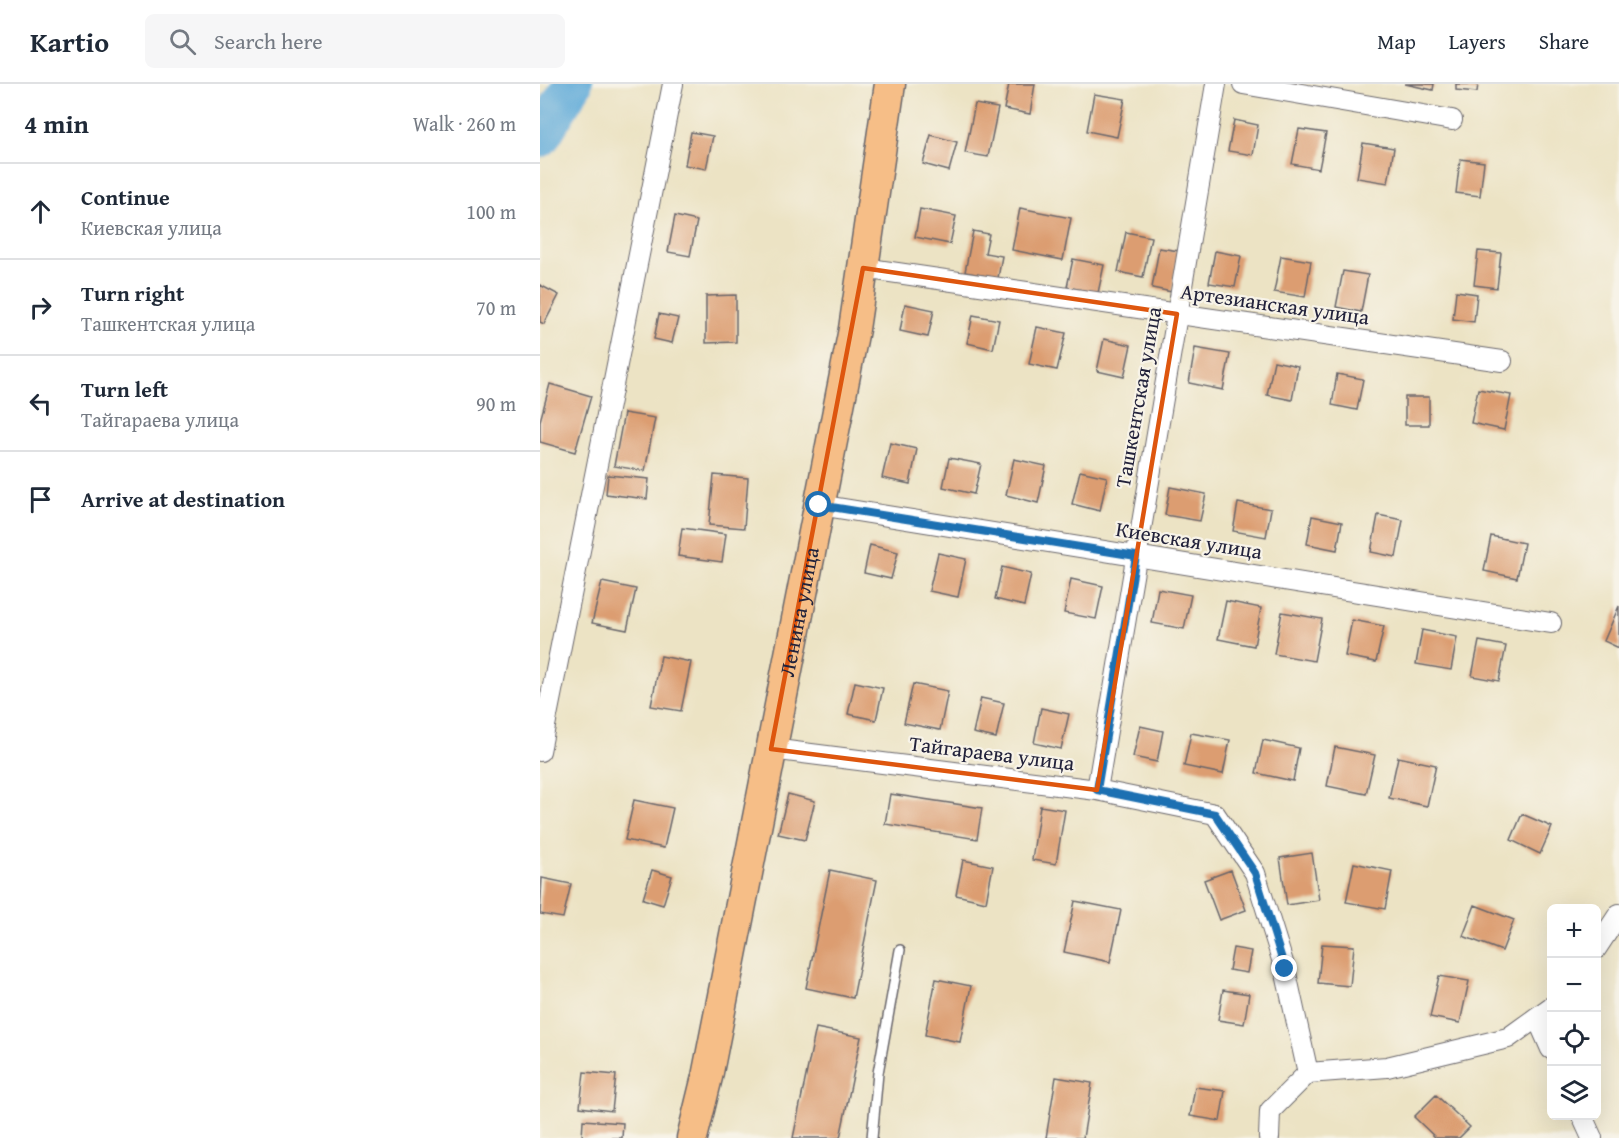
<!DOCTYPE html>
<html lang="en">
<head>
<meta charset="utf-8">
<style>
	:root { --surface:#fff; --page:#f6f6f7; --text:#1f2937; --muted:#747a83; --line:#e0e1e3 }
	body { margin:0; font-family:"Gentium Book Plus",serif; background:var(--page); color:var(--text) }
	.controls { position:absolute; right:18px; bottom:18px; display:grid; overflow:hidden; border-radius:9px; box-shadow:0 6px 24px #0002 }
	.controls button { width:54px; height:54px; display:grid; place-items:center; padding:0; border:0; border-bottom:2px solid var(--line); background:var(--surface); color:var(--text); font:30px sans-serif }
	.stop { position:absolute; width:18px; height:18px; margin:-14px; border:4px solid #1f6fb2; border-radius:50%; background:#fff }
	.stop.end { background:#1f6fb2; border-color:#fff; box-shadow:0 2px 6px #0008 }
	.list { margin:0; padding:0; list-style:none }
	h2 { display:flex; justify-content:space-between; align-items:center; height:78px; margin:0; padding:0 24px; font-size:26px }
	h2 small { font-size:20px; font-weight:400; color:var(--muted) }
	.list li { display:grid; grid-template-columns:39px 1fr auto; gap:18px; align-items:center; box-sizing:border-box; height:96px; padding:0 24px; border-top:2px solid var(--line) }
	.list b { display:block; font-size:22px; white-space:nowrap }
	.list p { margin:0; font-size:20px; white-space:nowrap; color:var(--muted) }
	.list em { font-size:20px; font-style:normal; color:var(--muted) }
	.icon { flex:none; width:33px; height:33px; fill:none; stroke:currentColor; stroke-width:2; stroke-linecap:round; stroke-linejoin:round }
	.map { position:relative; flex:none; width:1079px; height:1054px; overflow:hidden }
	header { display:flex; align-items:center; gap:36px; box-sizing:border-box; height:84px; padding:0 30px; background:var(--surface); border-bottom:2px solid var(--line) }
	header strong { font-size:28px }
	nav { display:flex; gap:33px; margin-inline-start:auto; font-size:21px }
	.search { width:420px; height:54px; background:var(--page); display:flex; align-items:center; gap:15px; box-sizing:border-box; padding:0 21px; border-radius:9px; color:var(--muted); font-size:22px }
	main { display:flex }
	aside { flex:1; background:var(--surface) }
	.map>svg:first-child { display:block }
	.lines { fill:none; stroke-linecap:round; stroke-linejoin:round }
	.river { stroke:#61abd9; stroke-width:39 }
	.building { fill:#dc9d71 }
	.lane-casing { stroke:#69666b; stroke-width:12 }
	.street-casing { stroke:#69666b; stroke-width:22 }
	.primary-casing { stroke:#69666b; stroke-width:33 }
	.lane { stroke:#fff; stroke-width:9 }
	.street { stroke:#fff; stroke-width:20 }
	.primary { stroke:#f6be87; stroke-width:30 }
	.route { stroke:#1f6fb2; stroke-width:8 }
	.marked { fill:none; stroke:#de560e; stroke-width:4.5; stroke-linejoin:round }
	.labels { text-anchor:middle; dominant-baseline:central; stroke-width:4.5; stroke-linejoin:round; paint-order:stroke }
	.street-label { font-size:21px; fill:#22223b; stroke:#f7f3e8 }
</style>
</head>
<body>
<header>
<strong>Kartio</strong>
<div class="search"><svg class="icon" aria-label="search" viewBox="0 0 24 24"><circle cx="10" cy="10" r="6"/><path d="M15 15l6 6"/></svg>Search here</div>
<nav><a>Map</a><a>Layers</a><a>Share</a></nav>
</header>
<main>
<aside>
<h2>4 min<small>Walk · 260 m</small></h2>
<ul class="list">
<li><svg class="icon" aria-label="ahead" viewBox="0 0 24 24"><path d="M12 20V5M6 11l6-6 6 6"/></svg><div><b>Continue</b><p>Киевская улица</p></div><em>100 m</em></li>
<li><svg class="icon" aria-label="right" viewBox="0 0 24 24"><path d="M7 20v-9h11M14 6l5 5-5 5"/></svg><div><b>Turn right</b><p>Ташкентская улица</p></div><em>70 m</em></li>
<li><svg class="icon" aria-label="left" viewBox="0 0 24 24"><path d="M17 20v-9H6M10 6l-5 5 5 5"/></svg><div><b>Turn left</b><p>Тайгараева улица</p></div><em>90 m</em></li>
<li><svg class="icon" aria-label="arrive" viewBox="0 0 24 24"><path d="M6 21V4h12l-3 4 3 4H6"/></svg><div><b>Arrive at destination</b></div></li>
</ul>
</aside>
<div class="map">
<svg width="1079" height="1054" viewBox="0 0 1079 1054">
	<rect width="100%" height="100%" fill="#f7f3e8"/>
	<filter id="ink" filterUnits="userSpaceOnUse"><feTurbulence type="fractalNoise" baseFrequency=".0167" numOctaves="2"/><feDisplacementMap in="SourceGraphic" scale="12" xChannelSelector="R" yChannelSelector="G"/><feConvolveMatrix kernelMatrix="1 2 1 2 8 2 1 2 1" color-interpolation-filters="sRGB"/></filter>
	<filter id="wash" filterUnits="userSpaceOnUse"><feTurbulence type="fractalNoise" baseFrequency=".008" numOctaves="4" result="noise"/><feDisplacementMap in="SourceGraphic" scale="24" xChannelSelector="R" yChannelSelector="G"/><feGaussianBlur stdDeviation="1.35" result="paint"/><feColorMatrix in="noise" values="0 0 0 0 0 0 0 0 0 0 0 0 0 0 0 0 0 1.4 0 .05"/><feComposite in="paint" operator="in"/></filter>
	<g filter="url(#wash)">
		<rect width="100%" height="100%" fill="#ece3c4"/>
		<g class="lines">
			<!-- river -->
			<path class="river" d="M0 54 33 0"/>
		</g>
		<g id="blocks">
			<!-- building -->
			<path class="building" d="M469 0H495L490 30 464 25Z
				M865 0H894L893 6Z
				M916 0H938L937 8 916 6Z
				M554 10 585 15 577 53 547 47Z
				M435 20 458 24 448 73 425 69Z
				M694 36 718 41 713 71 688 67Z
				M759 45 786 49 779 85 752 80Z
				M151 48 173 52 166 85 145 81Z
				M391 51 417 58 409 87 383 80Z
				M823 59 854 64 848 99 817 94Z
				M920 75 944 78 940 112 916 109Z
				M480 124 531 134 523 176 472 166Z
				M380 125 416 132 410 160 375 153Z
				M135 132 157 137 150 172 128 168Z
				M433 147 449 150 445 169 462 172 458 194 425 188Z
				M586 148 611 153 603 193 578 188Z
				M619 164 639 167 632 208 612 204Z
				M675 167 701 172 695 203 669 199Z
				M938 167 961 169 957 204 934 201Z
				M741 172 771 177 765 213 734 208Z
				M533 175 564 181 558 209 527 203Z
				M803 187 828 191 821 228 796 223Z
				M0 201 19 211 4 240 0 238Z
				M916 207 937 210 934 238 913 235Z
				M196 211V258L166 259V212Z
				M365 220 394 226 388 253 360 247Z
				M119 230 138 234 132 259 114 255Z
				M433 231 459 236 453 265 427 259Z
				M497 243 526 249 517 286 489 280Z
				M564 255 591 261 584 293 557 287Z
				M655 264 690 270 683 306 649 299Z
				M734 277 758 282 752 316 727 311Z
				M797 290 823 295 817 326 792 321Z
				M10 300 51 312 35 368 0 358V337Z
				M938 305 971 311 964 346 931 339Z
				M865 313H889V341H865Z
				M84 329 115 334 105 387 74 382Z
				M350 359 377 365 370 400 342 394Z
				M409 374 441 380 434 410 403 403Z
				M474 375 506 382 498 419 466 411Z
				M540 387 567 393 560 427 532 420Z
				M68 391 109 395 107 415 66 410Z
				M174 391 208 394 204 444 169 441Z
				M630 403 666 410 660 437 625 431Z
				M698 419 731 425 726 453 693 447Z
				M838 431 863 436 856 473 831 468Z
				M772 432 802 438 797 466 767 460Z
				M142 444 186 450 182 478 138 472Z
				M951 452 984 459 977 494 944 487Z
				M330 461 358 468 351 495 324 489Z
				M398 469 426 475 418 513 389 507Z
				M462 483 491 490 484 522 455 515Z
				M531 495 563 502 556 535 524 529Z
				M62 498 96 505 87 546 52 539Z
				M618 505 651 511 644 545 612 539Z
				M686 517 721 524 714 562 678 555Z
				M1079 522V564L1064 557Z
				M742 528 782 535 774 577 734 570Z
				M812 536 844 542 836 578 805 572Z
				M882 546 917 553 911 586 876 580Z
				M939 557 966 562 959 597 932 592Z
				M121 572 151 578 141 627 111 622Z
				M315 598 343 604 336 636 308 630Z
				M373 600 408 607 400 646 364 639Z
				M441 614 464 619 456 654 433 649Z
				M501 624 529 630 521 665 494 659Z
				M600 642 623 647 617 678 593 673Z
				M651 649 690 656 683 690 644 682Z
				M723 656 759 664 753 697 716 689Z
				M795 663 835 671 826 710 787 702Z
				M858 673 896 681 887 722 849 714Z
				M248 710 275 717 265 756 238 750Z
				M350 710 442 724 437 755 345 740Z
				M94 716 133 724 124 764 85 756Z
				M500 722 525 726 516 780 492 776Z
				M982 730 1012 743 1000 770 971 756Z
				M772 769 779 816 747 821 740 774Z
				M423 776 453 782 446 818 416 811Z
				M814 779 852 787 845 825 806 818Z
				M112 786 132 792 123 821 103 815Z
				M290 786 337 796 313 914 266 904Z
				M691 786 706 826 679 836 664 796Z
				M2 794 31 800 23 834 0 830Z
				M535 817 581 826 570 878 524 868Z
				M935 821 974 836 962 867 923 852Z
				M782 860 814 862 810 902 778 899Z
				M693 864 711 867 707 889 689 886Z
				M899 892 929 897 920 939 890 933Z
				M396 895 431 902 420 958 385 951Z
				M683 906 709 910 704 940 678 936Z
				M276 944 321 953 300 1054H253Z
				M44 988 76 991 72 1027 40 1023Z
				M516 993 552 999 543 1054H506Z
				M655 1003 685 1007 680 1037 650 1032Z
				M896 1011 930 1043 919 1054H896L874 1033Z
				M43 1036 83 1039 82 1054H42Z"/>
		</g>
	</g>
	<g filter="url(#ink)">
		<use href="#blocks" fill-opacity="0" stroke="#69666b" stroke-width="1.5"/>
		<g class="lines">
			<!-- lane casing -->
			<g class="lane-casing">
				<path id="lane" d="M332 1054 338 989 360 866"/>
			</g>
			<!-- street casing -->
			<g class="street-casing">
				<path id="street" d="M703 0 912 36
					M323 184 962 277
					M279 421 1011 539
					M231 665 557 706 675 730 715 789 745 885 768 989
					M0 667 133 0
					M557 706 676 0
					M1056 865 1079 830
					M997 933 1011 965
					M768 989 847 983 968 954 1011 923
					M1042 1032 1052 1054
					M729 1054 730 1027 768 989"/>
			</g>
			<!-- primary casing -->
			<g class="primary-casing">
				<g id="primary">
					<path id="s1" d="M152 1054 167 993 314 245 350 0"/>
				</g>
			</g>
			<!-- lane -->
			<use href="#lane" class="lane"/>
			<!-- street -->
			<use href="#street" class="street"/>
			<!-- primary -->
			<use href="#primary" class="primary"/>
		</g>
	</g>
	<g class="lines" filter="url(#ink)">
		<!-- route -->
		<path class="route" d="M279 421 596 472 557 706 675 730 715 789 745 885"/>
	</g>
	<!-- marked area -->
	<path class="marked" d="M323 184 637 230 557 706 231 665Z"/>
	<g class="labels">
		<!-- street labels -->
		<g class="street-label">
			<text transform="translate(735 220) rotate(8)">Артезианская улица</text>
			<text transform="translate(598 313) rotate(-80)">Ташкентская улица</text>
			<text transform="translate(649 456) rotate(9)">Киевская улица</text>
			<text stroke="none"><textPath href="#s1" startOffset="537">Ленина улица</textPath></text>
			<text transform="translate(452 669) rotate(7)">Тайгараева улица</text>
		</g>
	</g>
</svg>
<div class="controls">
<button>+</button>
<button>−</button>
<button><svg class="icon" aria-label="locate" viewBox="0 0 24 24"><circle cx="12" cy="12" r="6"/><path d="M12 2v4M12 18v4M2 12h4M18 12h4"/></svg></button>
<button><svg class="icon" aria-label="layers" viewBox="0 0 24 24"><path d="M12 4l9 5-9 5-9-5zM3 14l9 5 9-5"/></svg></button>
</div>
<div class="stop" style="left:279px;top:421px"></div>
<div class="stop end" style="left:745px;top:885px"></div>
</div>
</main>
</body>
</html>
